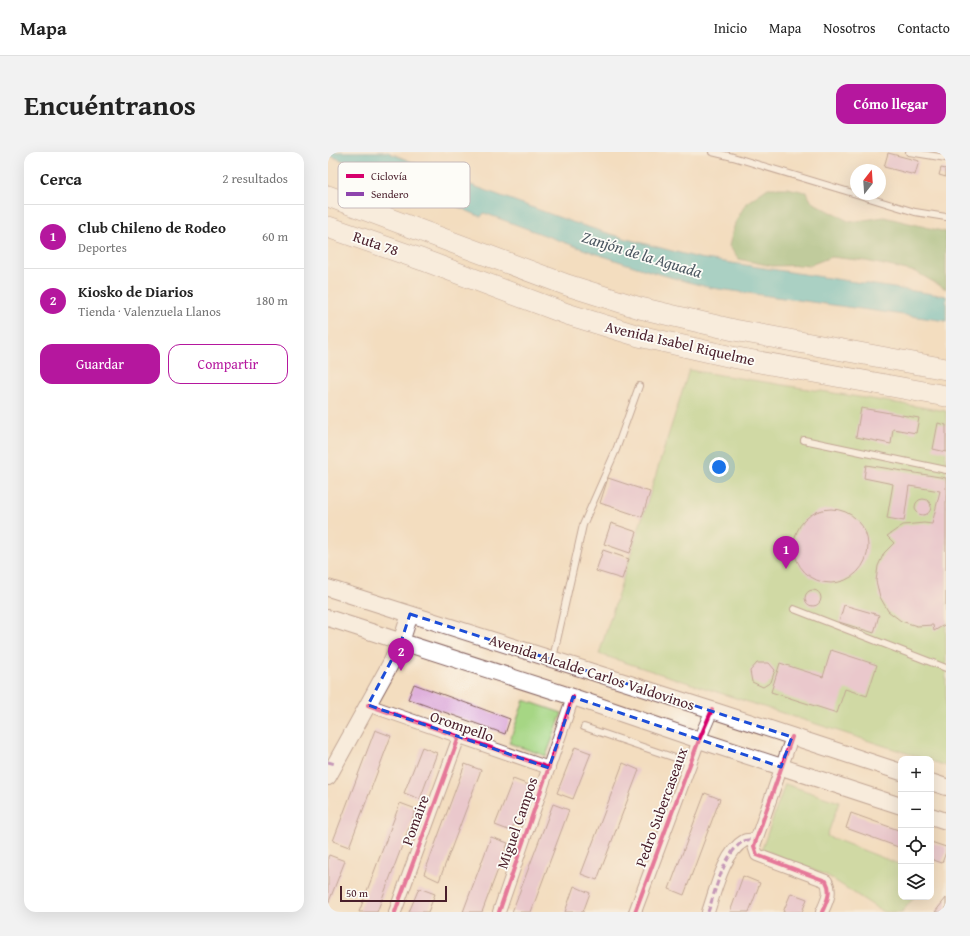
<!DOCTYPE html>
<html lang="es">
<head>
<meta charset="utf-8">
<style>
	:root { --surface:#fff; --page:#f2f2f2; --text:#222; --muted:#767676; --line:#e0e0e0; --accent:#b5179e }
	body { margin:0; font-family:"Gentium Book Plus",serif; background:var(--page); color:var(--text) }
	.controls { position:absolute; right:12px; bottom:12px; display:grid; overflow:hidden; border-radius:8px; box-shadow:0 4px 16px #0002 }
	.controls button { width:36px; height:36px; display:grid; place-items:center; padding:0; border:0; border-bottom:1px solid var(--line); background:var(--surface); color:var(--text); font:20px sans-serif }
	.compass { position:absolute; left:522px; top:12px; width:36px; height:36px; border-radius:50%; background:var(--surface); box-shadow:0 4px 16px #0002; rotate:17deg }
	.scale { position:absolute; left:12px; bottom:10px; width:107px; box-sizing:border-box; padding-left:4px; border:2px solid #4a1f2b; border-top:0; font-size:11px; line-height:14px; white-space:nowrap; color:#4a1f2b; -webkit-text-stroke:3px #fdfcf7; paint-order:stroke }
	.you { position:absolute; left:391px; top:315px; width:14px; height:14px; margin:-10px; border:3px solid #fff; border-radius:50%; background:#1a73e8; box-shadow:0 0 0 6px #1a73e833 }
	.badge { display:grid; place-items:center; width:26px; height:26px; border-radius:50%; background:var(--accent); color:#fff; font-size:13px; font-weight:700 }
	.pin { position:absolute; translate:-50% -33px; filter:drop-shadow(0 1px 2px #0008) }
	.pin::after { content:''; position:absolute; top:21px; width:14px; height:12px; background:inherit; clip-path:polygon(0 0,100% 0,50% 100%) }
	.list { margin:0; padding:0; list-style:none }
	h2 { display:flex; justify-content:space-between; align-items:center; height:52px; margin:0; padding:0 16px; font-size:17px }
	h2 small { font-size:13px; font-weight:400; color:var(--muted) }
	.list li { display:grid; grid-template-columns:26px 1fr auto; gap:12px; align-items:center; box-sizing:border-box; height:64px; padding:0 16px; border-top:1px solid var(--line) }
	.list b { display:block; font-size:15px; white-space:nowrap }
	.list p { margin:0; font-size:13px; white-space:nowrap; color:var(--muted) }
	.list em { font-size:13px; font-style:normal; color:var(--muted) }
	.actions { display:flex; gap:8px; padding:12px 16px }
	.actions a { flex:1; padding:9px 0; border:1px solid var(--accent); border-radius:12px; text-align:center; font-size:14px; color:var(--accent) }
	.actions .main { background:var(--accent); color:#fff }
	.icon { flex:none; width:22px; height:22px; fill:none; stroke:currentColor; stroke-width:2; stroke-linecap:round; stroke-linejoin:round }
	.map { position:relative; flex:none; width:618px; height:760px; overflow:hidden; border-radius:12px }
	header { display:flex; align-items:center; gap:24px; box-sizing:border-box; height:56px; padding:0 20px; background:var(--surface); border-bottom:1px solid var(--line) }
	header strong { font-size:19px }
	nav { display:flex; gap:22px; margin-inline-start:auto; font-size:14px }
	.intro { display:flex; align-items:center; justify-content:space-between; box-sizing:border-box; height:96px; padding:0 24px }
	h1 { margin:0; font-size:28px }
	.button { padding:10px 18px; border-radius:12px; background:var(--accent); color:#fff; font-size:14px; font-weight:700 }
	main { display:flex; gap:24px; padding:0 24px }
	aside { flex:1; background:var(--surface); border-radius:12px; box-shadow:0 4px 16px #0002 }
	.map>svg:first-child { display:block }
	.green { fill:#a6d684; stroke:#787a58 }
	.forest { fill:#84b772; stroke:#676b4e }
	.water { fill:#53c1c7; stroke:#4e7079 }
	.building { fill:#dfb0dc }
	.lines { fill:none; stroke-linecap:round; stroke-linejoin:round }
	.lane-casing { stroke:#85625f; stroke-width:8 }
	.street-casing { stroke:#85625f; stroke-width:14 }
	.secondary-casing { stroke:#85625f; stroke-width:18 }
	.highway-casing { stroke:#85625f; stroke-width:22 }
	.lane { stroke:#fff; stroke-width:6 }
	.street { stroke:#fff; stroke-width:12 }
	.secondary { stroke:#fff; stroke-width:16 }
	.highway { stroke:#fff; stroke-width:21 }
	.quiet { stroke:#8e44ad; stroke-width:3; stroke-dasharray:6 3; stroke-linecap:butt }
	.cycleway-casing { stroke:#fdfcf7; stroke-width:6 }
	.cycleway { stroke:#d6006c; stroke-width:4 }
	.marked { fill:none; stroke:#1d4ed8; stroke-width:3; stroke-dasharray:8 5; stroke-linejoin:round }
	.labels { text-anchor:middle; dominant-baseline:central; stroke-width:3.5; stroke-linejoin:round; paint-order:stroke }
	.street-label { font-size:15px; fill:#4a1f2b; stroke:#fdfcf7 }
	.water-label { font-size:16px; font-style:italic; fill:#4d5862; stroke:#fdfcf7 }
	.key { fill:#fdfcf7; stroke:#c7baba; stroke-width:1 }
	.key-label { font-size:11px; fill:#4a1f2b }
</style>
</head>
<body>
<header>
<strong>Mapa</strong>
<nav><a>Inicio</a><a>Mapa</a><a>Nosotros</a><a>Contacto</a></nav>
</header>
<div class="intro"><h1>Encuéntranos</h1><a class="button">Cómo llegar</a></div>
<main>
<aside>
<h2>Cerca<small>2 resultados</small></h2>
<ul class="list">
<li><span class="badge">1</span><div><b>Club Chileno de Rodeo</b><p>Deportes</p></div><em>60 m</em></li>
<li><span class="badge">2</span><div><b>Kiosko de Diarios</b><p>Tienda · Valenzuela Llanos</p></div><em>180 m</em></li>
</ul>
<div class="actions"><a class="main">Guardar</a><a>Compartir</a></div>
</aside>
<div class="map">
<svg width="618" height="760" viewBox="0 0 618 760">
	<rect width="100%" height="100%" fill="#fdfcf7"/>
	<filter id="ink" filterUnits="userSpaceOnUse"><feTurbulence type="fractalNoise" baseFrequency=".025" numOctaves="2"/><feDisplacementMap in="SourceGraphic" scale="8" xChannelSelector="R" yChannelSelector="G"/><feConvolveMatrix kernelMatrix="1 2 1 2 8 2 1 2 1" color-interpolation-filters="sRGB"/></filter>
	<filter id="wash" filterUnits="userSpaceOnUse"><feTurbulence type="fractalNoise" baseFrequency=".012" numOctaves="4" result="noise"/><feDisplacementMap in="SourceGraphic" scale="16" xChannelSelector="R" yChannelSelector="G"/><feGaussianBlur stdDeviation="0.9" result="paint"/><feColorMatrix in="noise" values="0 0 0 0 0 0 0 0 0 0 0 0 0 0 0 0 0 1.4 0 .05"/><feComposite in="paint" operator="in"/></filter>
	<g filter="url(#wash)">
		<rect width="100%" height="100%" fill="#f3ddbf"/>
		<!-- green -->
		<path class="green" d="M361 218 618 259V614L603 609V607H597L271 502Z
			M196 548 234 561 218 604 181 591Z
			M457 632 511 650 499 684 573 713V745H586L574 760H555L500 724 434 697Z"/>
		<!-- forest -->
		<path class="forest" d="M440 36H459L478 40 484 50 522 70 556 65 618 80V137L588 120 538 109 503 105 482 113 444 114 411 107 401 94 407 71 418 51Z"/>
		<!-- water -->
		<path class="water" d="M0 0H59L135 30 244 70 299 87 371 106 618 144V169L384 136C306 118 231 88 156 61L153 65 99 41 0 3Z"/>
		<g id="blocks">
			<!-- building -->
			<path class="building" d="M560 1 591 9 587 23 556 15Z
				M613 16 618 17V25L611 23Z
				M533 256 591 266 588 281 565 277 563 292 528 285Z
				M610 271 618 273V300L605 297Z
				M538 313 618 326V472L606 479 605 473 589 474 573 469 560 459 552 445 548 429 550 414 556 401 566 391 559 384 575 373 596 371 604 372 612 339 581 334 576 369 559 366 565 332 536 326Z
				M280 326 322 340 314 365 272 351Z
				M587 355a8 8 0 1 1 16 0a8 8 0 1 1-16 0Z
				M466 394a37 37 0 1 1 74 0a37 37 0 1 1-74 0Z
				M283 371 309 380 302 401 276 392Z
				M275 398 301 407 294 427 268 419Z
				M477 446a8 8 0 1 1 16 0a8 8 0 1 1-16 0Z
				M516 453 551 463 546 481 511 470Z
				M503 498 549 513 539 544 517 537 509 561 443 540 452 511 495 525Z
				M429 511H441L447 518 443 530 435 535 424 530 422 519Z
				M86 532 182 567 177 582 80 547Z
				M47 578 63 584 21 695 5 689Z
				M94 595 109 601 92 647 76 641Z
				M247 595 263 601 245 647 229 641Z
				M295 611 311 618 269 728 253 722Z
				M137 612 153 618 111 729 96 722Z
				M185 627 201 633 183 679 167 673Z
				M377 641 392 647 356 743 341 737Z
				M72 651 88 657 49 760H31Z
				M225 652 241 658 203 760H184Z
				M523 661 573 679V696L518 676Z
				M163 685 180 691 154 760H135Z
				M603 690 618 695V700L614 711 603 707Z
				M1 703 17 709 0 752V705Z
				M415 724 432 731 421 760H402Z
				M246 734 262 741 255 760H237Z
				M91 736 107 742 100 760H81Z
				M463 741 479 747 474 760H455Z
				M618 746V760H607Z"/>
		</g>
	</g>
	<g filter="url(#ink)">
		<use href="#blocks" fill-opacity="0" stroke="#85625f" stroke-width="1"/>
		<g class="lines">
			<!-- lane casing -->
			<g class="lane-casing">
				<path id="lane" d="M384 0 405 5 528 42
					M581 0 618 6
					M528 42 587 60 618 65
					M476 288 618 318
					M466 457 618 516
					M225 506 255 373 288 298 311 234
					M256 575 362 611"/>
			</g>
			<!-- street casing -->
			<g class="street-casing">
				<path id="street" d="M40 553 221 616
					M464 585 426 694 429 703 498 729C504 740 499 749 494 760
					M67 760 131 585
					M171 760 245 545
					M307 760 371 588 384 558
					M380 760C387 740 396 700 416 689 419 687 424 688 428 688"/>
			</g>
			<!-- secondary casing -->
			<g class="secondary-casing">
				<path id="secondary" d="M0 436 384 558 573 620
					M0 466 245 545 371 588 573 654
					M0 625 64 509 73 490 82 462
					M603 630 618 635
					M603 664 618 669"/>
			</g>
			<!-- highway casing -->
			<g class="highway-casing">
				<path id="highway" d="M0 44 239 133 312 156 406 178 618 217
					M0 75 95 108 239 162 311 184 404 205 618 244"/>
			</g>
			<!-- lane -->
			<use href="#lane" class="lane"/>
			<!-- street -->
			<use href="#street" class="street"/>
			<!-- secondary -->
			<use href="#secondary" class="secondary"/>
			<!-- highway -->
			<use href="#highway" class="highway"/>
			<!-- quiet -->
			<path class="quiet" d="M0 610 7 612
				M380 760C387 740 396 700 416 689 419 687 424 688 428 688"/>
			<!-- cycleway casing -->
			<g class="cycleway-casing">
				<path id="cycleway" d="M40 553 221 616
					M464 585 426 694 429 703 498 729C504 740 499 749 494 760
					M67 760 131 585
					M171 760 245 545
					M307 760 371 588 384 558"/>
			</g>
			<!-- cycleway -->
			<use href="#cycleway" class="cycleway"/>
		</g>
	</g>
	<!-- marked area -->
	<path d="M0 0H618V760H0ZM82 462 464 585 453 615 245 545 221 616 40 553 73 490Z" fill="#f3ddbf" fill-opacity=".55" fill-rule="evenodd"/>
	<path class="marked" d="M82 462 464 585 453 615 245 545 221 616 40 553 73 490Z"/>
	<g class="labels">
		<!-- street labels -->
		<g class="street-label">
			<text transform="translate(48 91) rotate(19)">Ruta 78</text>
			<text transform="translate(352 191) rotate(13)">Avenida Isabel Riquelme</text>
			<text transform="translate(264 520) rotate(18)">Avenida Alcalde Carlos Valdovinos</text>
			<text transform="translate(134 574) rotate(19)">Orompello</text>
			<text transform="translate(333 655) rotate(-70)">Pedro Subercaseaux</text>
			<text transform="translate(87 668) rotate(-70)">Pomaire</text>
			<text transform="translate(189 671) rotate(-71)">Miguel Campos</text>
		</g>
		<!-- water labels -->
		<g class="water-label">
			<text transform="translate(314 102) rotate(17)">Zanjón de la Aguada</text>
		</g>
	</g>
	<!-- legend -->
	<rect x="10" y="10" width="132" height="46" rx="6" class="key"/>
	<rect x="18" y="22" width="18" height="4" fill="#d6006c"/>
	<rect x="18" y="40" width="18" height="4" fill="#8e44ad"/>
	<g class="key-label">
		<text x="43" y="28">Ciclovía</text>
		<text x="43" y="46">Sendero</text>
	</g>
</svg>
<div class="controls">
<button>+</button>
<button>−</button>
<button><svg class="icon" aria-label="locate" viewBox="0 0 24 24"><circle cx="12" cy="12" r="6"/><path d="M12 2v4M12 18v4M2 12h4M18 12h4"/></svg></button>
<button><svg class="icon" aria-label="layers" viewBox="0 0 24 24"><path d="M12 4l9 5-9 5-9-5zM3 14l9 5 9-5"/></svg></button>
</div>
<svg class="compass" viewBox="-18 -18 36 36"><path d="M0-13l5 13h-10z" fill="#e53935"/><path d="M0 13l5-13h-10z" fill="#767676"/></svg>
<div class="scale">50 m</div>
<div class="you"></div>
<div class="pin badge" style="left:458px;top:417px">1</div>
<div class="pin badge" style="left:73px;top:519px">2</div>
</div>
</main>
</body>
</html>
